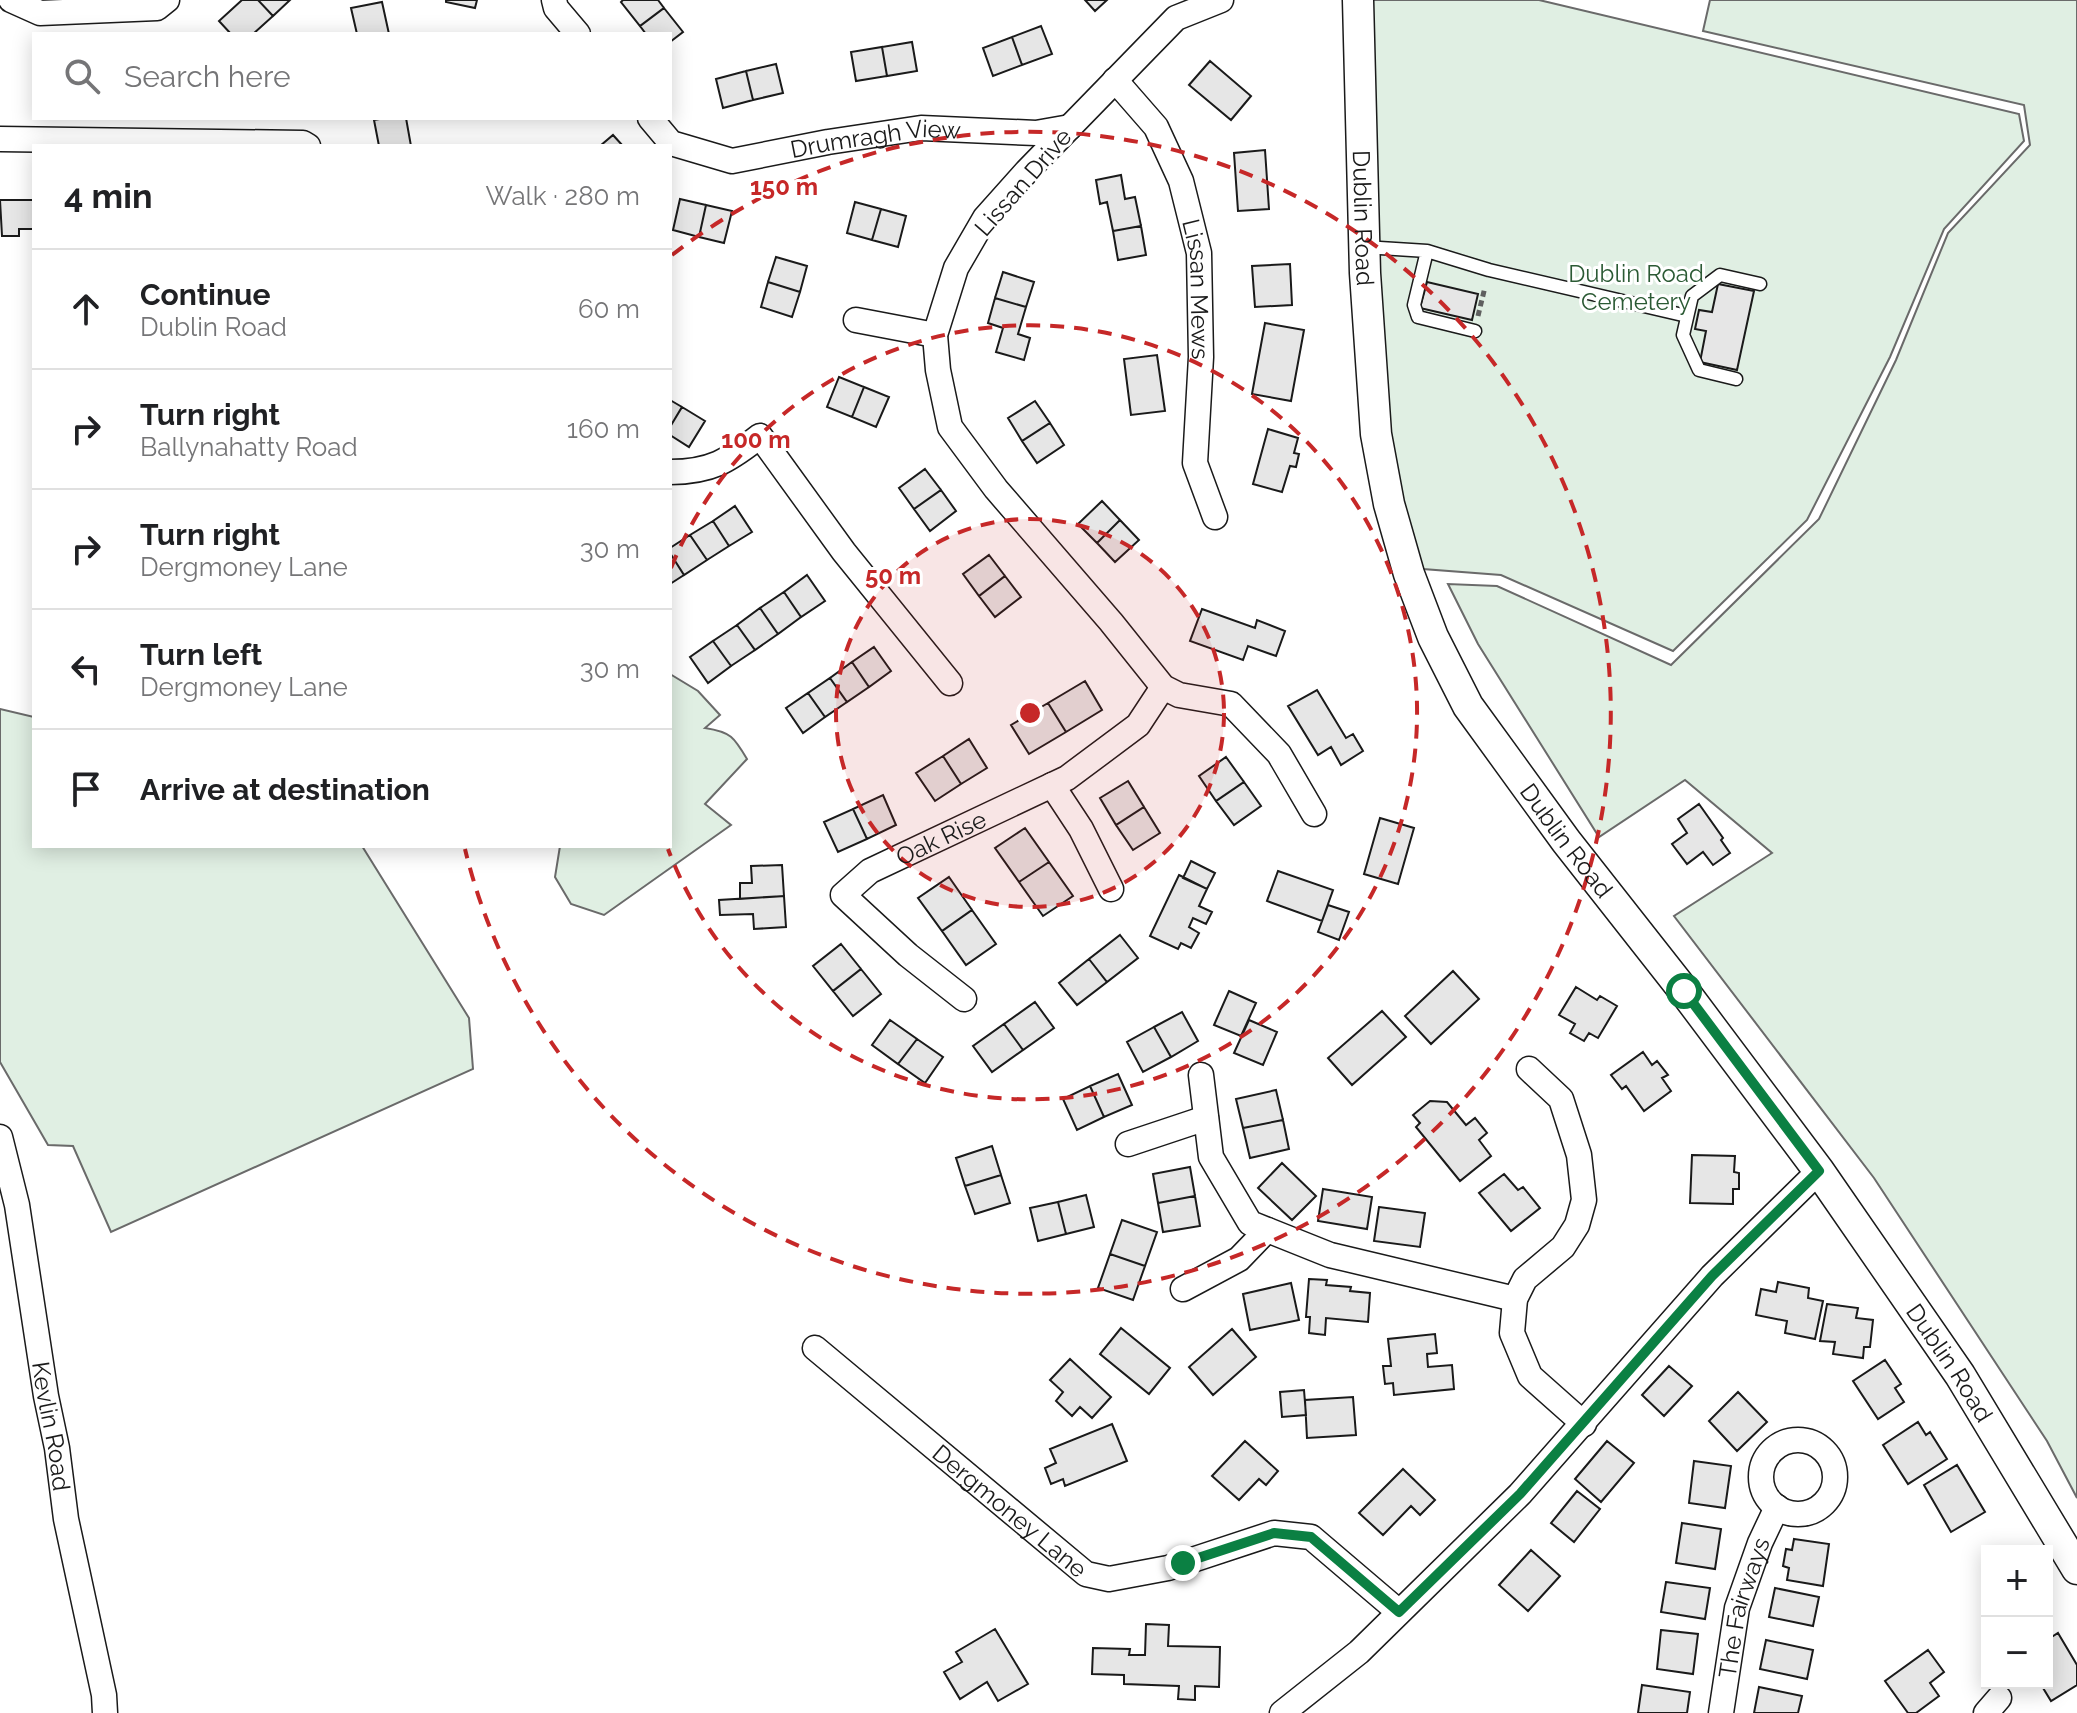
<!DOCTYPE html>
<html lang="en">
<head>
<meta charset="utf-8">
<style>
	:root { --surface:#fff; --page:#f6f6f6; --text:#202124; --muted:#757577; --line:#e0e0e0 }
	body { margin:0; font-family:Raleway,sans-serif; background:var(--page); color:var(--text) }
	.controls { position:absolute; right:24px; bottom:24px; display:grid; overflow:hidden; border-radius:0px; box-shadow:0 4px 20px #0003 }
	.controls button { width:72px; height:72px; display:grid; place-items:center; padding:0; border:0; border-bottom:2px solid var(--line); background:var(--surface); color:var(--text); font:40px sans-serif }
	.stop { position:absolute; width:24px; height:24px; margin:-18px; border:6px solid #0b8043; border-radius:50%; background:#fff }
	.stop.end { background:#0b8043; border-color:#fff; box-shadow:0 2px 8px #0008 }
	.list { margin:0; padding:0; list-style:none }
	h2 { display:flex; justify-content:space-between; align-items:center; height:104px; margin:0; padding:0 32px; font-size:34px }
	h2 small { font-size:26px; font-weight:400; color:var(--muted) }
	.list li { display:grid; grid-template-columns:52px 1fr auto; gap:24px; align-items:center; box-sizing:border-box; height:120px; padding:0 32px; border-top:2px solid var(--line) }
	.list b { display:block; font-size:30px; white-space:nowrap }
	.list p { margin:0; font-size:26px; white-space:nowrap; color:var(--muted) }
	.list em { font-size:26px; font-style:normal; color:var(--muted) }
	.icon { flex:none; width:44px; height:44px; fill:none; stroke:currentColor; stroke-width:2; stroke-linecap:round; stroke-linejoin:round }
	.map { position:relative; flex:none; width:2077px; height:1713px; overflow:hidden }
	.search { position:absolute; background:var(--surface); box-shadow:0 4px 20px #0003; left:32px; top:32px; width:640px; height:88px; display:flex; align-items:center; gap:20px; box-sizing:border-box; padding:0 28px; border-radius:0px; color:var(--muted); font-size:30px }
	.panel { position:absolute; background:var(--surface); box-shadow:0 4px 20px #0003; left:32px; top:144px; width:640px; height:704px; border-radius:0px }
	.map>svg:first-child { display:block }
	.green { fill:#e0efe3; stroke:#6a6a6a; stroke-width:2 }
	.building { fill:#e6e6e6; stroke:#1a1a1a; stroke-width:2 }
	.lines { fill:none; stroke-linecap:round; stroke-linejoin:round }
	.service-casing { stroke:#1a1a1a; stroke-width:15 }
	.minor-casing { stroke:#1a1a1a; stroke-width:27 }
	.tertiary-casing { stroke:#1a1a1a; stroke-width:33 }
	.path { stroke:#5f5f5f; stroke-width:5; stroke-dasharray:6 4; stroke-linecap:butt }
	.service { stroke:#fff; stroke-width:12 }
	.minor { stroke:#fff; stroke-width:24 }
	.tertiary { stroke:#fff; stroke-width:30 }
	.route { stroke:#0b8043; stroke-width:10 }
	.ring { fill:none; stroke:#c62828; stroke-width:4; stroke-dasharray:14 10 }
	.labels { text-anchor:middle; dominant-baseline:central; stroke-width:6; stroke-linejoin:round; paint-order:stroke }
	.street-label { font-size:24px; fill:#1a1a1a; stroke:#fff }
	.park-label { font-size:24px; fill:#2b5a34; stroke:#fff }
	.centre { fill:#c62828; stroke:#fff; stroke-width:4 }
	.ring-label { font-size:24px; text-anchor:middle; font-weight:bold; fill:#c62828; stroke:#fff; stroke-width:6; stroke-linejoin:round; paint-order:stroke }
</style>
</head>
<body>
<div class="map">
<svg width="2077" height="1713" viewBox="0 0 2077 1713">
	<rect width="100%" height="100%" fill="#fff"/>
	<!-- green -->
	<path class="green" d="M1366 0H1539L2019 114 2024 141 1944 229 1890 357 1807 520 1673 651 1501 575 1423 569 1403 500 1390 432 1380 342Z
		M1710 0H2077V1498L2047 1441 1874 1178 1674 916 1772 853 1685 780 1599 837 1478 644 1448 584 1497 586 1671 665 1819 519 1896 360 1948 233 2030 145 2024 105 1703 31Z
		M670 674 698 691 720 715 705 728C731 732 734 737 747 759L705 804 731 825 604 915 571 904 555 877 560 846H670Z
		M0 709 34 717V846H362L469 1018 473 1069 111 1232 73 1146 48 1145 0 1062Z"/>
	<!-- building -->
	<path class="building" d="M242 0H258L273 16 253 34H231L219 21Z
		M258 0H290L273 16Z
		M446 0H477L475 8 446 2Z
		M623 0H658L664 8 640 26 621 2Z
		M1085 0H1107L1095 11Z
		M382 2 389 34H357L351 8Z
		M664 8 683 32 670 42V34H646L640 26Z
		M1041 26 1052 54 1022 65 1012 37Z
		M1012 37 1022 65 993 76 983 48Z
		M912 42 917 71 887 76 882 47Z
		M882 47 887 76 856 81 851 52Z
		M1210 61 1251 96 1231 120 1189 85Z
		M776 64 783 93 753 100 746 71Z
		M746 71 753 100 723 108 716 79Z
		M385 118H406L411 146H379L374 120Z
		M613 135 623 146H600Z
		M1265 150 1269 209 1238 211 1234 153Z
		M1121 175 1125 199 1135 197 1141 226 1113 231 1107 202 1100 204 1096 180Z
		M680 199 706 205 699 237 673 230Z
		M0 200H34V229H19V236H2Z
		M855 202 881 209 872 240 847 233Z
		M706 205 732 211 724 243 699 237Z
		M881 209 906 216 898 247 872 240Z
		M1141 226 1146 255 1118 260 1113 231Z
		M776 257 807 266 800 292 768 282Z
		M1290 264 1292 305 1255 307 1252 266Z
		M1003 272 1034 282 1026 307 995 298Z
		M768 282 800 292 792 317 761 307Z
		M1427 282 1478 294 1472 320 1420 308Z
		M1718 284 1754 291 1737 370 1700 362 1706 331 1695 329 1699 310 1712 312Z
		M995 298 1026 307 1018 334 1030 338 1024 360 996 352 1003 328 988 323Z
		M1265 323 1304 330 1291 401 1252 394Z
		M1157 355 1165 411 1131 415 1124 359Z
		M839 377 864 387 852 417 827 407Z
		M864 387 889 397 876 427 852 417Z
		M670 400 682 407 670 427Z
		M1035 401 1050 423 1022 441 1008 418Z
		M682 407 705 421 689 447 670 435V427Z
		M1050 423 1064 445 1037 463 1022 441Z
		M1268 429 1298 438 1294 453 1299 454 1296 467 1290 466 1282 492 1253 484Z
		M925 469 941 490 914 509 899 488Z
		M941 490 956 511 930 531 914 509Z
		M1102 501 1120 520 1097 543 1078 524Z
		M735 506 752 532 729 546 713 521Z
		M1120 520 1139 540 1115 562 1097 543Z
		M713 521 729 546 707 560 690 535Z
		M690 535 707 560 684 575 670 553V548Z
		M670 553 684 575 670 584Z
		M989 555 1005 576 979 596 963 574Z
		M807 575 825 601 801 617 784 592Z
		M1005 576 1021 597 995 617 979 596Z
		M784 592 801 617 778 634 760 608Z
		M760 608 778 634 755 650 737 625Z
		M1202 609 1255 628 1257 620 1285 631 1276 656 1248 646 1243 660 1190 641Z
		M737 625 755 650 731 666 713 641Z
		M713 641 731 666 708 683 690 657Z
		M874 647 891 671 869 687 852 662Z
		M852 662 869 687 847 702 830 678Z
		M830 678 847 702 825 717 808 693Z
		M1085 681 1102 710 1066 732 1048 703Z
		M1317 690 1346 738 1353 734 1363 751 1341 765 1331 747 1318 755 1288 706Z
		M808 693 825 717 803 733 786 708Z
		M1048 703 1066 732 1029 754 1011 725Z
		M969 739 987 768 961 784 943 756Z
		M943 756 961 784 935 801 916 773Z
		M1226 757 1244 782 1216 801 1199 776Z
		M1128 781 1144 807 1116 825 1100 798Z
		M1244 782 1261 806 1234 825 1216 801Z
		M883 795 896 825 867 839 853 809Z
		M1699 804 1723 838 1721 840 1730 853 1713 865 1703 852 1687 864 1672 844 1687 833 1678 819Z
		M1144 807 1160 833 1133 850 1116 825Z
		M853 809 867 839 838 852 824 822Z
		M1380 818 1414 828 1398 884 1364 874Z
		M1025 828 1049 862 1019 882 995 848Z
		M1191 861 1215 873 1207 889 1183 878Z
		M1049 862 1073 896 1043 916 1019 882Z
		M782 865 784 896 740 899V883H752L751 866Z
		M1278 871 1333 890 1322 921 1267 901Z
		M1179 875 1207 889 1199 906 1212 912 1206 924 1193 918 1189 927 1199 933 1191 948 1181 943 1178 949 1150 936Z
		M949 877 972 910 942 931 918 898Z
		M784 896 786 927 754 929 753 914 720 915 719 900Z
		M1328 905 1349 912 1339 940 1318 932Z
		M972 910 996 944 966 965 942 931Z
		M1120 935 1138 958 1107 982 1089 959Z
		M841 944 861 969 833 991 813 966Z
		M1089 959 1107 982 1077 1005 1059 983Z
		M861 969 881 994 853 1016 833 991Z
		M1453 971 1479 999 1431 1044 1405 1016Z
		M1576 987 1597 1000 1600 996 1617 1006 1598 1038 1589 1033 1584 1041 1570 1033 1575 1024 1559 1015Z
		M1229 991 1256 1003 1241 1036 1214 1025Z
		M1035 1002 1054 1028 1023 1050 1004 1024Z
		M1382 1011 1406 1037 1352 1085 1328 1058Z
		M1182 1012 1198 1041 1171 1057 1154 1027Z
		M890 1020 917 1039 898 1064 872 1045Z
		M1249 1020 1277 1032 1263 1065 1234 1053Z
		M1004 1024 1023 1050 992 1072 973 1046Z
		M1154 1027 1171 1057 1143 1072 1127 1042Z
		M917 1039 943 1057 925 1083 898 1064Z
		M1643 1052 1652 1065 1657 1061 1668 1075 1662 1078 1671 1091 1644 1111 1626 1086 1622 1089 1611 1075Z
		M1118 1074 1132 1105 1104 1117 1090 1086Z
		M1090 1086 1104 1117 1077 1130 1063 1099Z
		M1276 1090 1283 1120 1243 1128 1236 1099Z
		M1430 1101 1447 1102 1466 1125 1475 1118 1487 1133 1479 1140 1491 1156 1460 1181 1416 1127 1420 1123 1413 1115Z
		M1283 1120 1289 1149 1250 1158 1243 1128Z
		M992 1146 1001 1175 965 1186 956 1158Z
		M1692 1155 1735 1156 1734 1172 1739 1173V1189H1733V1204L1690 1203Z
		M1282 1163 1316 1196 1292 1220 1258 1188Z
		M1190 1167 1195 1196 1158 1203 1153 1174Z
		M1504 1174 1518 1190 1523 1187 1540 1208 1511 1231 1479 1193Z
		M1001 1175 1010 1203 975 1214 965 1186Z
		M1323 1189 1372 1197 1367 1229 1318 1221Z
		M1086 1195 1094 1227 1066 1234 1058 1202Z
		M1195 1196 1200 1226 1163 1232 1158 1203Z
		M1058 1202 1066 1234 1038 1241 1030 1208Z
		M1379 1207 1425 1213 1420 1247 1374 1241Z
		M1122 1220 1157 1232 1145 1266 1110 1254Z
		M1110 1254 1145 1266 1133 1300 1098 1288Z
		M1309 1279 1327 1280 1326 1285 1351 1287 1350 1291 1370 1293 1368 1322 1326 1318 1325 1335 1309 1333 1310 1317H1306Z
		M1778 1282 1809 1288 1808 1298 1823 1301 1815 1339 1785 1333 1787 1321 1756 1315 1761 1289 1776 1292Z
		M1291 1283 1299 1320 1250 1330 1243 1294Z
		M1827 1304 1858 1308 1856 1318 1873 1320 1870 1347H1864L1863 1358 1833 1354 1835 1342 1820 1341Z
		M1121 1328 1170 1368 1149 1394 1100 1354Z
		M1232 1329 1256 1357 1213 1395 1189 1367Z
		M1435 1334 1437 1353 1427 1354 1428 1367 1452 1365 1454 1389 1394 1395 1393 1383 1385 1384 1383 1366H1391L1388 1339Z
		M1070 1359 1111 1397 1092 1418 1080 1407 1072 1416 1056 1401 1063 1392 1050 1380Z
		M1885 1360 1901 1384 1895 1388 1904 1402 1878 1419 1853 1381Z
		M1669 1366 1692 1386 1664 1416 1642 1395Z
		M1304 1390 1306 1415 1282 1417 1280 1392Z
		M1738 1392 1767 1422 1737 1451 1709 1421Z
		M1353 1397 1356 1435 1307 1438 1305 1400Z
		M1918 1422 1926 1435 1930 1432 1947 1459 1908 1484 1883 1445Z
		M1112 1424 1127 1461 1065 1486 1063 1479 1051 1484 1045 1468 1056 1463 1050 1449Z
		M1245 1441 1278 1471 1266 1485 1259 1479 1239 1500 1212 1476Z
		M1607 1441 1634 1463 1601 1502 1575 1479Z
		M1694 1461 1731 1466 1725 1508 1689 1503Z
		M1957 1465 1985 1512 1951 1532 1924 1485Z
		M1403 1469 1435 1500 1420 1515 1411 1506 1383 1535 1359 1513Z
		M1577 1491 1600 1509 1574 1542 1551 1523Z
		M1682 1523 1721 1529 1715 1569 1676 1563Z
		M1794 1539 1829 1544 1823 1586 1787 1580 1789 1568 1783 1566 1786 1549 1792 1550Z
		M1531 1550 1560 1576 1528 1611 1499 1585Z
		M1666 1582 1710 1588 1705 1619 1661 1612Z
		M1775 1588 1819 1597 1813 1626 1769 1617Z
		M1146 1624 1169 1625 1168 1646 1220 1647 1219 1687 1195 1686V1700L1178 1699 1179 1686 1124 1684V1675L1092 1674 1093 1648 1130 1649 1129 1655H1145Z
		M995 1629 1028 1684 998 1701 987 1682 960 1699 944 1672 962 1662 956 1652Z
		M1661 1630 1698 1634 1693 1674 1657 1669Z
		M2058 1633 2077 1665V1685L2051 1701 2040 1683H2047V1640Z
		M1766 1640 1813 1650 1807 1679 1760 1669Z
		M1928 1650 1944 1672 1930 1683 1939 1696 1916 1713H1908L1885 1681Z
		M1642 1685 1690 1692 1687 1713H1638Z
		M1759 1687 1802 1696 1798 1713H1754Z"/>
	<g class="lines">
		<!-- service casing -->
		<g class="service-casing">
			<path id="service" d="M1364 247 1427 251 1489 270 1687 316
				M1427 251 1414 305 1418 317 1475 331
				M1736 379 1699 370 1683 335 1692 296 1720 275 1760 284"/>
		</g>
		<!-- minor casing -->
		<g class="minor-casing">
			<g id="minor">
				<path d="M11 0 40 13 157 8 167 0"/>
				<path d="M554 0 556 8 578 34"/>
				<path d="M1221 0 1176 18 1027 171 985 218 956 268 935 335 938 370 950 427 996 489 1111 622 1163 687 1179 695 1231 704 1279 754 1314 814"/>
				<path id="s1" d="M1115 80 1156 127 1181 181 1199 253 1201 357 1195 463 1215 517"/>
				<path id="s2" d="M650 118 671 143 732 161 828 142 921 128 1036 133 1070 127"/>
				<path d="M0 139 303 143 308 146"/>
				<path d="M856 320 935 335"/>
				<path d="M670 472C711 472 728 461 760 436L844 552 950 683"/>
				<path d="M1052 785 1081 829 1111 889"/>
				<path id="s3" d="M964 999 908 955 843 895 870 871 1067 778 1138 725 1163 687"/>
				<path d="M1529 1069 1561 1099 1579 1155 1584 1200 1577 1225 1563 1247 1525 1279 1515 1299 1512 1333 1530 1376 1584 1424"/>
				<path d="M1201 1075 1211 1157 1250 1223 1330 1255 1515 1299"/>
				<path id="s4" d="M0 1137 17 1205 46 1396 57 1448 66 1519 104 1695 105 1713"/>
				<path d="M1128 1144 1206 1118"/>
				<path d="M1183 1289 1239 1259 1267 1230"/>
				<path id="s5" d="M815 1348 1086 1574 1109 1579 1168 1568 1274 1533 1311 1537 1399 1612"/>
				<circle cx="1798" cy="1477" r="37"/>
				<path d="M1282 1713 1359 1652 1520 1494 1712 1276 1819 1171"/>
				<path id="s6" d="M1721 1713 1737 1608 1760 1543 1777 1507"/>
				<path d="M1986 1713 1999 1698"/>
			</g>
		</g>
		<!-- tertiary casing -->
		<g class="tertiary-casing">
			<g id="tertiary">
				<path id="s7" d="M1358 0 1365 273 1376 434 1389 504 1409 574 1433 637 1468 706 1566 841 1684 991 1819 1171 1960 1375 2077 1569"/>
			</g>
		</g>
		<!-- path -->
		<path class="path" d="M1478 316 1485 287"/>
		<!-- service -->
		<use href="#service" class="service"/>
		<!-- minor -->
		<use href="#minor" class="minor"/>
		<!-- tertiary -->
		<use href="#tertiary" class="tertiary"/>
	</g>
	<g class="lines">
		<!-- route -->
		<path class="route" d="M1183 1563 1274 1533 1311 1537 1399 1612 1520 1494 1712 1276 1819 1171 1684 991"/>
	</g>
	<!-- distance rings -->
	<circle cx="1030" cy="713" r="194" fill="#c62828" fill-opacity=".12"/>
	<g class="ring">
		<circle cx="1030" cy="713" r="194"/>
		<path d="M671 568A387 387 0 1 1 668 849"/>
		<path d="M672 255A581 581 0 1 1 465 849"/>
	</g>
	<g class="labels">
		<!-- street labels -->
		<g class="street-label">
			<text stroke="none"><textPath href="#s2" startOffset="242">Drumragh View</textPath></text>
			<text transform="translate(1023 182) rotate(-49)">Lissan Drive</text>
			<text stroke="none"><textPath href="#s7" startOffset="218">Dublin Road</textPath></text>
			<text stroke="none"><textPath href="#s1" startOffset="232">Lissan Mews</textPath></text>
			<text stroke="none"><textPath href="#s3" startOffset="274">Oak Rise</textPath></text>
			<text stroke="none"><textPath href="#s7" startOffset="890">Dublin Road</textPath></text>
			<text stroke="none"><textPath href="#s7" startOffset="1538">Dublin Road</textPath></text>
			<text stroke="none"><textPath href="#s4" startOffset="294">Kevlin Road</textPath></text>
			<text stroke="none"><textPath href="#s5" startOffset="254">Dergmoney Lane</textPath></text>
			<text stroke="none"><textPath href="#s6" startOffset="108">The Fairways</textPath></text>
		</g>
		<!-- park labels -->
		<g class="park-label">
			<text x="1636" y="273">Dublin Road<tspan x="1636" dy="28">Cemetery</tspan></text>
		</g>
	</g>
	<circle cx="1030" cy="713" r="12" class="centre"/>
	<g class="ring-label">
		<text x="784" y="195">150 m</text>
		<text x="756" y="448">100 m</text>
		<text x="893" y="584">50 m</text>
	</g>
</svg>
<div class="controls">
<button>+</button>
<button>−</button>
</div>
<div class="stop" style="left:1684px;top:991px"></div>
<div class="stop end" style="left:1183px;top:1563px"></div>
<div class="search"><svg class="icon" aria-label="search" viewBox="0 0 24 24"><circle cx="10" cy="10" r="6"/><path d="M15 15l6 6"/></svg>Search here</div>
<section class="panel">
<h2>4 min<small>Walk · 280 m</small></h2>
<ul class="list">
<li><svg class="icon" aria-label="ahead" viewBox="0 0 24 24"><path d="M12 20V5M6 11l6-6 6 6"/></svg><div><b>Continue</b><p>Dublin Road</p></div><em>60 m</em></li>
<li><svg class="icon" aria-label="right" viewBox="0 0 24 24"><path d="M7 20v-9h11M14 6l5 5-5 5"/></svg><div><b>Turn right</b><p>Ballynahatty Road</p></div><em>160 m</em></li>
<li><svg class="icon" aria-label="right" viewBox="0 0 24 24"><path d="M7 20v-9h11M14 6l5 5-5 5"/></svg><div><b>Turn right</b><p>Dergmoney Lane</p></div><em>30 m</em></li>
<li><svg class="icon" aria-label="left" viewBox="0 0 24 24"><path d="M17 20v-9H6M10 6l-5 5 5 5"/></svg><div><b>Turn left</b><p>Dergmoney Lane</p></div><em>30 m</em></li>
<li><svg class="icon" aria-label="arrive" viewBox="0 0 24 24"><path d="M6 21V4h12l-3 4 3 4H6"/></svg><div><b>Arrive at destination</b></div></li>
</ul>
</section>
</div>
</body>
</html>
